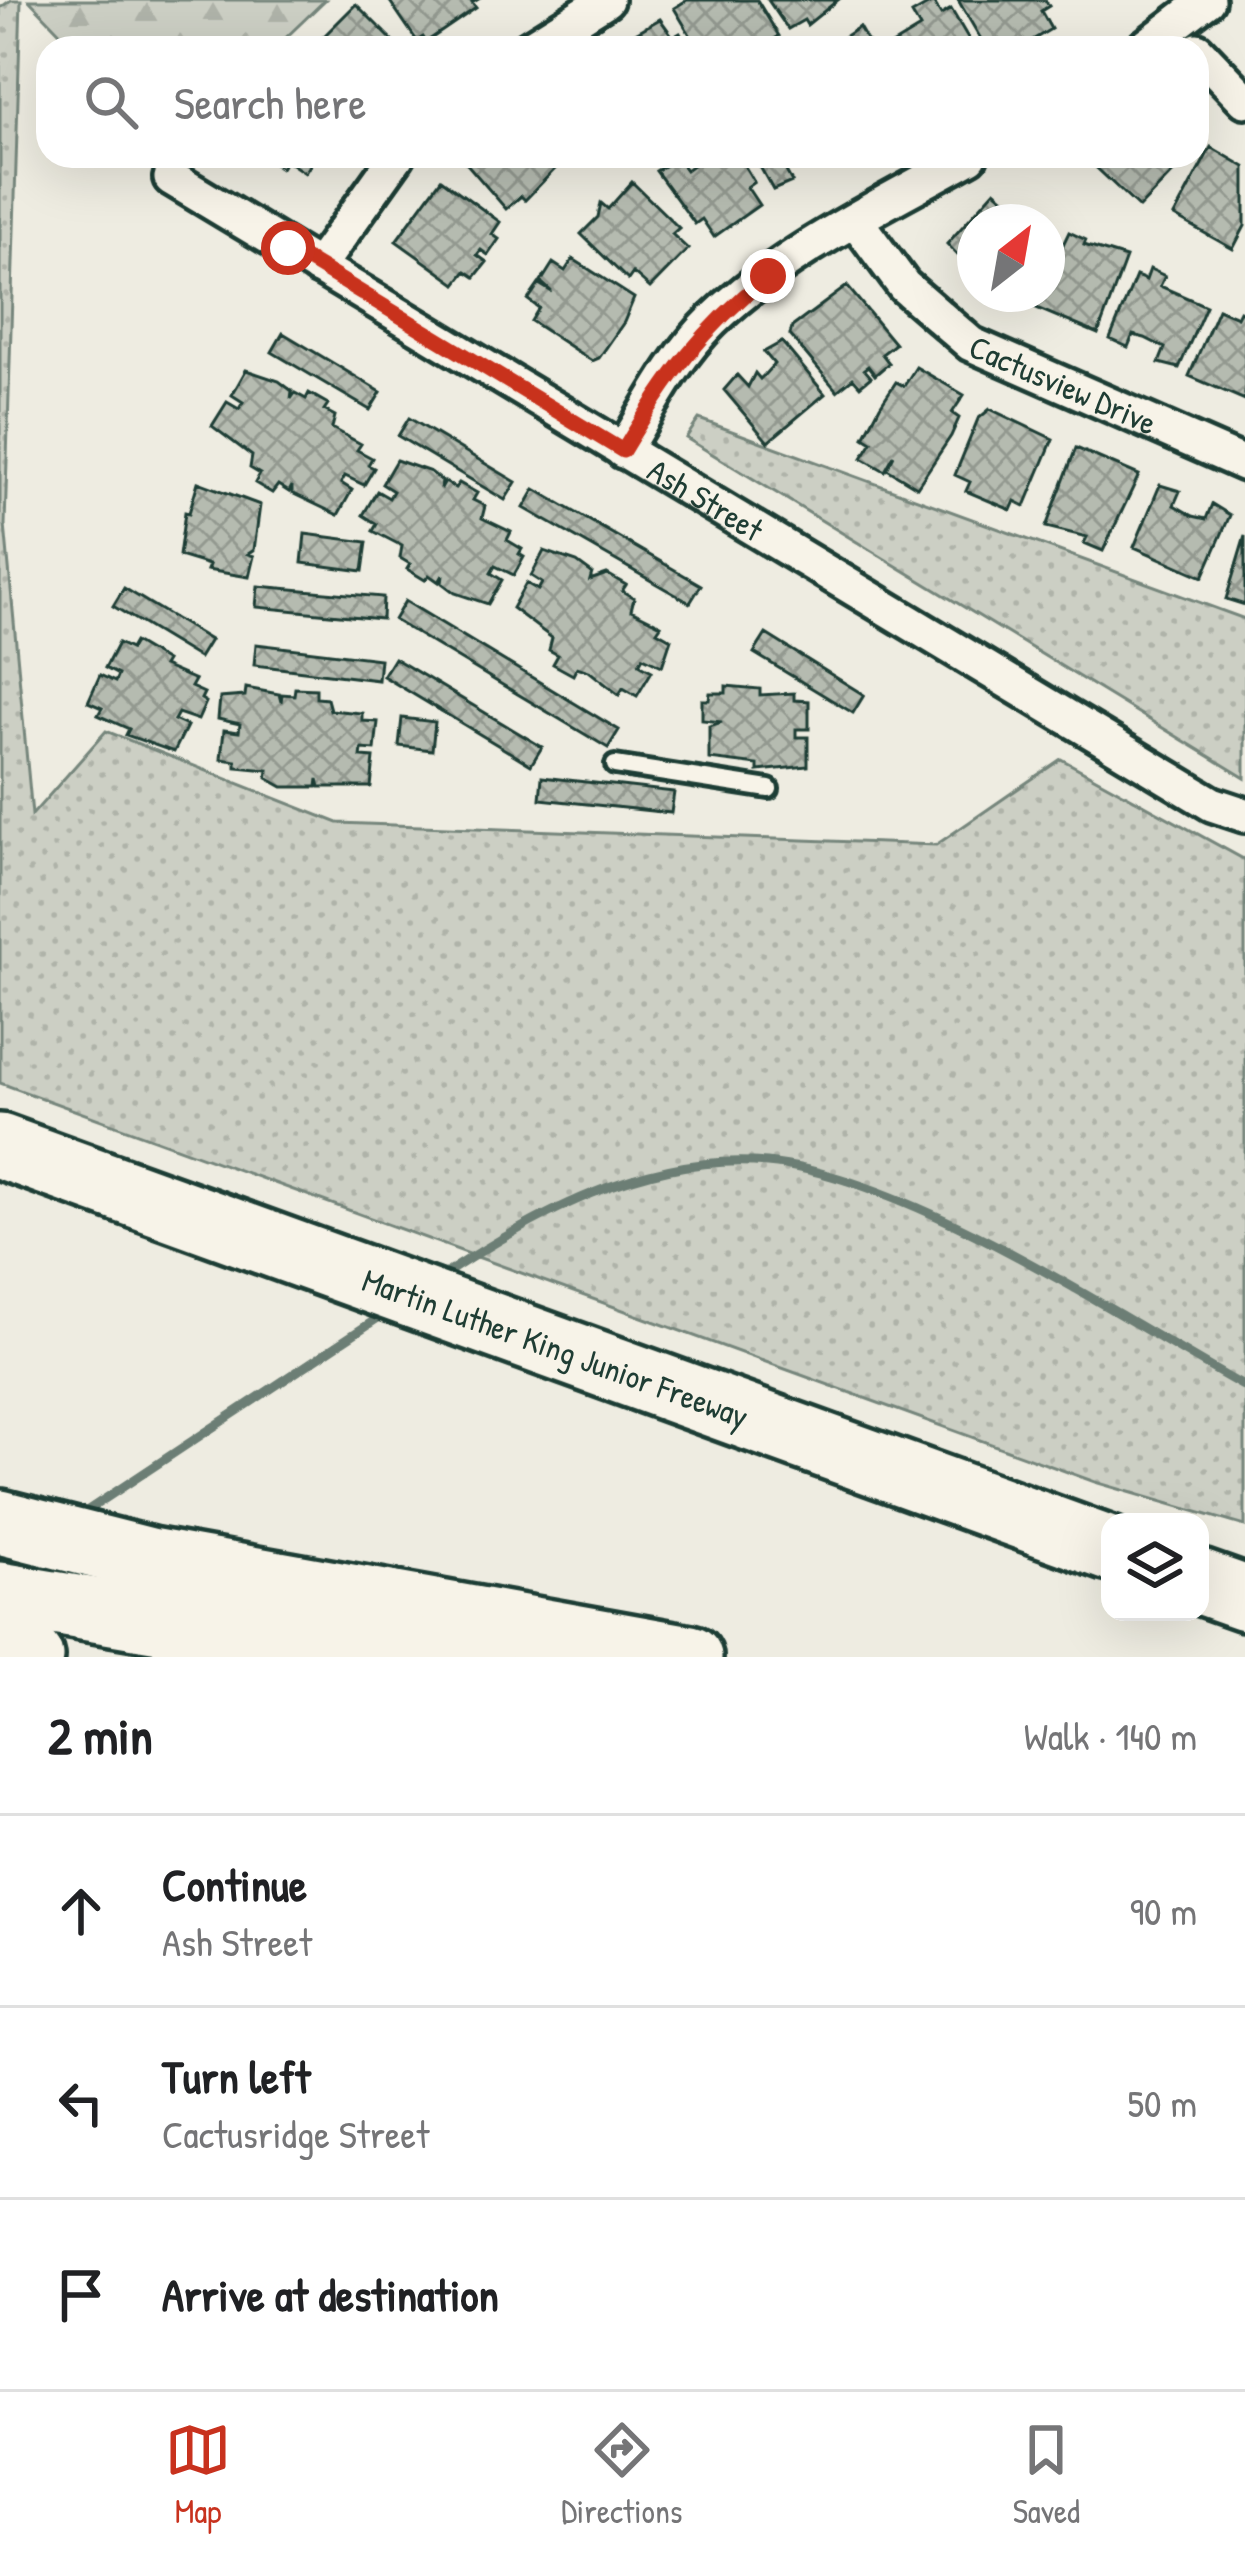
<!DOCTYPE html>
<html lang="en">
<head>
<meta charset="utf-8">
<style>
	:root { --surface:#fff; --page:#f6f6f6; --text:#202124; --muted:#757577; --line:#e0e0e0; --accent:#c8321e }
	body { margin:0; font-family:"Patrick Hand",sans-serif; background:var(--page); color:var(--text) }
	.controls { position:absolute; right:36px; bottom:36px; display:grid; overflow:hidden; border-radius:24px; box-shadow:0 12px 48px #0002 }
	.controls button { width:108px; height:108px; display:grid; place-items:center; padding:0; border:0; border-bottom:3px solid var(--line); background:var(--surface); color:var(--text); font:60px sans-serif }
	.compass { position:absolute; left:957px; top:204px; width:108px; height:108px; border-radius:50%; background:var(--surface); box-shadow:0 12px 48px #0002; rotate:31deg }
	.stop { position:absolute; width:36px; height:36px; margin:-27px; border:9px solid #c8321e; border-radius:50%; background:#fff }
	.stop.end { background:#c8321e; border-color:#fff; box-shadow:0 3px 12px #0008 }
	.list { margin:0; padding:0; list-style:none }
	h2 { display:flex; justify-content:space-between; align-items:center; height:156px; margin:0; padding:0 48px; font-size:51px }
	h2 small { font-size:39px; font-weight:400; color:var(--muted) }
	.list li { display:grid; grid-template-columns:78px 1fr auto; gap:36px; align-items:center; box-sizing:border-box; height:192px; padding:0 48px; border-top:3px solid var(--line) }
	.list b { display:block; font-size:45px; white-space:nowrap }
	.list p { margin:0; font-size:39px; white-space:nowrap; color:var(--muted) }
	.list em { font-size:39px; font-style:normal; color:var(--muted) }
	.icon { flex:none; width:66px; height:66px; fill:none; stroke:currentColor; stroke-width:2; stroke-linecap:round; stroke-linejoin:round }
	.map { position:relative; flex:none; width:1245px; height:1657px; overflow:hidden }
	.search { position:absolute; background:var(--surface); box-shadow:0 12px 48px #0002; left:36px; right:36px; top:36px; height:132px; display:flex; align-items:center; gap:30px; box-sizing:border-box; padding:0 42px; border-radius:36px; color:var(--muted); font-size:45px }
	.sheet { height:732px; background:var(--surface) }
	nav { display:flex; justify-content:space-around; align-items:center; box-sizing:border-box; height:168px; border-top:3px solid var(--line); background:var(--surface); font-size:33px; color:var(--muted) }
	nav a { display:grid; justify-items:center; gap:6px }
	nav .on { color:var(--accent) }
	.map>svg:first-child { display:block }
	.grass { fill:url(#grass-dots); stroke:#76867c; stroke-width:3 }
	.forest { fill:url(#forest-firs); stroke:#76867c; stroke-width:3 }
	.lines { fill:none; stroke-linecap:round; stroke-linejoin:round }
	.stream { stroke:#6c7e74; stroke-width:9 }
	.building { fill:url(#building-cross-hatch); stroke:#1f3d34; stroke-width:3 }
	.service-casing { stroke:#1f3d34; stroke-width:26 }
	.minor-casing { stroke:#1f3d34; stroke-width:42 }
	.motorway-casing { stroke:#1f3d34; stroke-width:72 }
	.service { stroke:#f7f3e8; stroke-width:16 }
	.minor { stroke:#f7f3e8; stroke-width:33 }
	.motorway { stroke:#f7f3e8; stroke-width:63 }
	.route { stroke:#c8321e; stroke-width:15 }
	.labels { text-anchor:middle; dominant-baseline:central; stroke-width:12; stroke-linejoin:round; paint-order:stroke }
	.street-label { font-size:33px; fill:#1f3d34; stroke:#f7f3e8 }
</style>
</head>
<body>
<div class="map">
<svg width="1245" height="1657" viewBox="0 0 1245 1657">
	<defs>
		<pattern id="grass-dots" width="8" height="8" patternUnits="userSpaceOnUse" patternTransform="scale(3)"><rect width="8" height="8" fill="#cccfc4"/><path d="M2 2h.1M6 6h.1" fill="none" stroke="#afb3a9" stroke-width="1.8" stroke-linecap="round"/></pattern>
		<pattern id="forest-firs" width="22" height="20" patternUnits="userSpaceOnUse" patternTransform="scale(3)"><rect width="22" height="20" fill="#cccfc4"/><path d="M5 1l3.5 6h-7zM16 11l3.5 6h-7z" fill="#afb3a9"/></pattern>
		<pattern id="building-cross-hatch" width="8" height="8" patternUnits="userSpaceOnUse" patternTransform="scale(3)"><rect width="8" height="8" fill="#b5bbb0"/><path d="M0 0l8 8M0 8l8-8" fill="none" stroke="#939990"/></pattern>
	</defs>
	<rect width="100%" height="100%" fill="#eeece1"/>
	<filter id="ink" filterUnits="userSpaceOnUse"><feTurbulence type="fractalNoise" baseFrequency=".00833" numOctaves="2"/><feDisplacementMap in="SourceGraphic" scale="24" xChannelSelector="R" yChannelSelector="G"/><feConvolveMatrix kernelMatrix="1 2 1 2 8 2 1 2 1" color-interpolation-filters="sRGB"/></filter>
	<g filter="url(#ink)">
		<!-- grass -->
		<path class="grass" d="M11 0H21L5 525 32 815 106 731 338 823 936 845 1061 759 1245 860V1526L1095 1482 0 1083V8Z
			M699 419 1245 619V778L686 438Z"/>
		<!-- forest -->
		<path class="forest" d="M29 0H325L275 48H75Z"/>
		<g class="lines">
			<!-- stream -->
			<path class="stream" d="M436 1280C532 1216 646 1152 767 1163 911 1177 1115 1315 1245 1387
				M76 1518 387 1312"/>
		</g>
		<!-- building -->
		<path class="building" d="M389 0H477L472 3 476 8 426 42 423 37 417 41Z
			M687 0H757L779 36 760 48H698L674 8Z
			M768 0H838L807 25 804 20 788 29Z
			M958 0H1045L1049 6 1041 11 1051 29 1019 48H997L995 40 985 46Z
			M933 2 941 15 951 9 974 48H887L920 28 912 14Z
			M356 4 400 48H312Z
			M660 19 673 37 680 33 688 48H609Z
			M859 27 867 41 874 48H847L841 39Z
			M1211 147 1245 167V226L1233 249 1174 216Z
			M263 156H316L305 173 286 160 281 168Z
			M460 156H550L558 166 525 200 521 196 506 209Z
			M705 156 740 158 754 182 747 187 759 205 714 237 702 219 695 224 656 171 677 158 686 170Z
			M754 156H807L785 169 792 182 773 190Z
			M1084 156H1187L1188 157 1139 208Z
			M441 179 500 222 492 234 499 239 488 255 481 250 477 255 487 262 475 277 466 271 456 284 396 241Z
			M632 182 679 228 672 234 688 249 650 288 633 273 628 280 581 234 598 217 601 203 608 209Z
			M995 190 1032 222H975V273L947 244Z
			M1069 232 1086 240 1084 245 1126 258 1098 334 1034 307 1040 294H1047V278Z
			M573 259 634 298 624 322 599 358 592 361 531 321 539 308 528 300 539 284 552 292 541 282 553 263 565 271Z
			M1150 269 1165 276 1160 286 1206 306 1179 368 1159 363 1165 348 1145 338 1133 335 1128 347 1110 339 1136 276 1146 280Z
			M847 286 895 344 882 354 889 363 875 375 868 366 864 369 871 377 860 386 853 378 837 391 790 335 792 327Z
			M1218 309 1237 317 1240 311 1245 314V400L1189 376Z
			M283 333 381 392 370 410 272 352Z
			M782 342 825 394 768 442 724 390 737 375 748 387 755 373 760 379 765 374 774 364 764 352Z
			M916 367 964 395 952 413 959 418 951 436 917 487 887 469 894 455 885 471 862 458 872 442 864 437 880 406 896 382 904 386Z
			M246 370 279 381 292 391 291 399 295 393 306 399 309 393 328 404 324 410 335 416 332 428 361 444 357 450 372 458 368 465 374 468 364 485 345 476 341 483 352 490 338 515 292 493V486L289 492 278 485 272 493 255 483 260 474 250 468 252 456 212 426 227 402 239 409 243 402 232 395Z
			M990 409 1053 439 1025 506 1015 501 1011 510 966 491 970 482 955 475 978 419Z
			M409 418 516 482 505 500 398 436Z
			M1076 448 1139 475 1103 551 1084 543 1087 537 1046 527Z
			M396 460 431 472 442 481 441 489 445 482 455 488 459 483 477 493 473 500 485 506 482 518 511 532 507 540 522 549 519 554 524 557 514 575 495 566 491 573 502 580 488 604 455 593 442 583 443 575 439 582 429 575 425 580 407 569 410 564 400 558 402 546 373 531 377 524 363 515 377 491 389 498 393 491 382 484Z
			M198 482 260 505 254 550 248 554 254 556 249 577 207 570 209 565 179 556 185 512 189 513Z
			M1160 485 1180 491 1174 505 1193 516 1206 519 1212 504 1230 515 1203 577 1134 547Z
			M535 489 701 585 690 603 524 508Z
			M305 534 367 542 363 571 302 563Z
			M1245 536V605L1226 599Z
			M544 551 577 562 592 573 590 580 607 574 626 585 622 591 634 598 631 610 661 625 657 631 671 639 662 666 643 657 639 664 652 671 637 696 623 688 619 695 589 671 577 667 573 675 553 664 558 655 549 650 552 638 512 608 526 583 538 590 542 583 531 576Z
			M258 586 383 597 382 619 256 607Z
			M124 588 210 640 199 658 113 606Z
			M405 601 619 730 608 748 394 620Z
			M766 634 864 695 853 713 754 653Z
			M134 642 166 661 163 666 195 680 191 687 204 693 201 699 206 702 198 720 178 713 174 720 187 726 174 752 126 735 129 729 98 715 102 708 88 702 100 675 115 682 118 675 105 668 118 643 130 649Z
			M256 644 380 659 378 680 254 665Z
			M394 658 542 747 531 765 383 676Z
			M726 686 760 689V695L794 693V700L809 701V729H796V737H808V766L758 771V765L709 759V726L722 722 702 720V700H709L710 693H726Z
			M246 688 279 694 281 702 282 694 294 695 295 688 316 689V698L327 699 330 710 362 713V721L378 722 375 750 362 749 361 757 374 758 371 787H320L318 779 317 787H283L267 778 268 770 236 767V761L221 759 224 730 239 732 240 724 218 719 220 698 245 696Z
			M402 718 435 722 432 750 399 746Z
			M542 777 674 792 671 813 540 799Z"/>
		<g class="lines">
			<!-- service casing -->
			<g class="service-casing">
				<path id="service" d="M615 765 769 789"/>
			</g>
			<!-- minor casing -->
			<g class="minor-casing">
				<g id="minor">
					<path d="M529 48 606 0"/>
					<path d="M1144 48 1207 0"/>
					<path d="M1197 50 1245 100"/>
					<path id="s1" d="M171 178 1212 804 1245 815"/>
					<path id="s2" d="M856 221 904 286 971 344 1245 464"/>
					<path d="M318 267 397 156"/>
					<path d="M623 451C650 407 674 358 712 321 784 251 883 205 970 156"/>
				</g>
			</g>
			<!-- motorway casing -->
			<g class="motorway-casing">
				<g id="motorway">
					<path id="s3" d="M0 1146 1110 1549"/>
					<path d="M0 1522 150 1560 690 1657"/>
					<path d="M1200 1582 1245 1598"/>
					<path d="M0 1594 260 1638 480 1656"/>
					<path d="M0 1649 31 1657"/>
				</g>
			</g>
			<!-- service -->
			<use href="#service" class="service"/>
			<!-- minor -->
			<use href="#minor" class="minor"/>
			<!-- motorway -->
			<use href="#motorway" class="motorway"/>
		</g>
	</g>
	<g class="lines" filter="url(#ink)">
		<!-- route -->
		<path class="route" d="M288 248 623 451C667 377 701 330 768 276"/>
	</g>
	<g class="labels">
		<!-- street labels -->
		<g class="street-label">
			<text stroke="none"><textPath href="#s2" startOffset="270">Cactusview Drive</textPath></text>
			<text stroke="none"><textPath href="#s1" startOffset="624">Ash Street</textPath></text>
			<text stroke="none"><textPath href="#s3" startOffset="591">Martin Luther King Junior Freeway</textPath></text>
		</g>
	</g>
</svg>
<div class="controls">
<button><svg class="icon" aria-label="layers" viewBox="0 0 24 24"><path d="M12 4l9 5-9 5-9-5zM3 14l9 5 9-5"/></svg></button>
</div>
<svg class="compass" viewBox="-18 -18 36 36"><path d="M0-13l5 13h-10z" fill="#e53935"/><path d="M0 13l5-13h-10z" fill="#757577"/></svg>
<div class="stop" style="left:288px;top:248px"></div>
<div class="stop end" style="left:768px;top:276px"></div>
<div class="search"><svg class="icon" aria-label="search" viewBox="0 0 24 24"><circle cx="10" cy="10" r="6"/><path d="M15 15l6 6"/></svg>Search here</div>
</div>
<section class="sheet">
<h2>2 min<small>Walk · 140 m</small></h2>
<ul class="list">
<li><svg class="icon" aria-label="ahead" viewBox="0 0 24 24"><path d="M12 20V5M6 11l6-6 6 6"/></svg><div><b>Continue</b><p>Ash Street</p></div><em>90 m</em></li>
<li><svg class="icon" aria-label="left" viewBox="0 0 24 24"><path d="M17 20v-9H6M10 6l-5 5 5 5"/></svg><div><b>Turn left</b><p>Cactusridge Street</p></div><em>50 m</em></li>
<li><svg class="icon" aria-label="arrive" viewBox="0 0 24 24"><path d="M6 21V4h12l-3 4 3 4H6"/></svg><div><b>Arrive at destination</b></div></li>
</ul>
</section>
<nav>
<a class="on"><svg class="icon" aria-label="map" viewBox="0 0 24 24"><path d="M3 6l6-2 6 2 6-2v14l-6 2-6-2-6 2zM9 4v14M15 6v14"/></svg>Map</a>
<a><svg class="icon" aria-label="directions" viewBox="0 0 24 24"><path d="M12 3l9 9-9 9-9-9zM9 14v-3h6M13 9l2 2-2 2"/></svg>Directions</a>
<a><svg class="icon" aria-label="saved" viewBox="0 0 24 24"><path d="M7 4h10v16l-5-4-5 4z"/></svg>Saved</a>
</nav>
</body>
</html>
